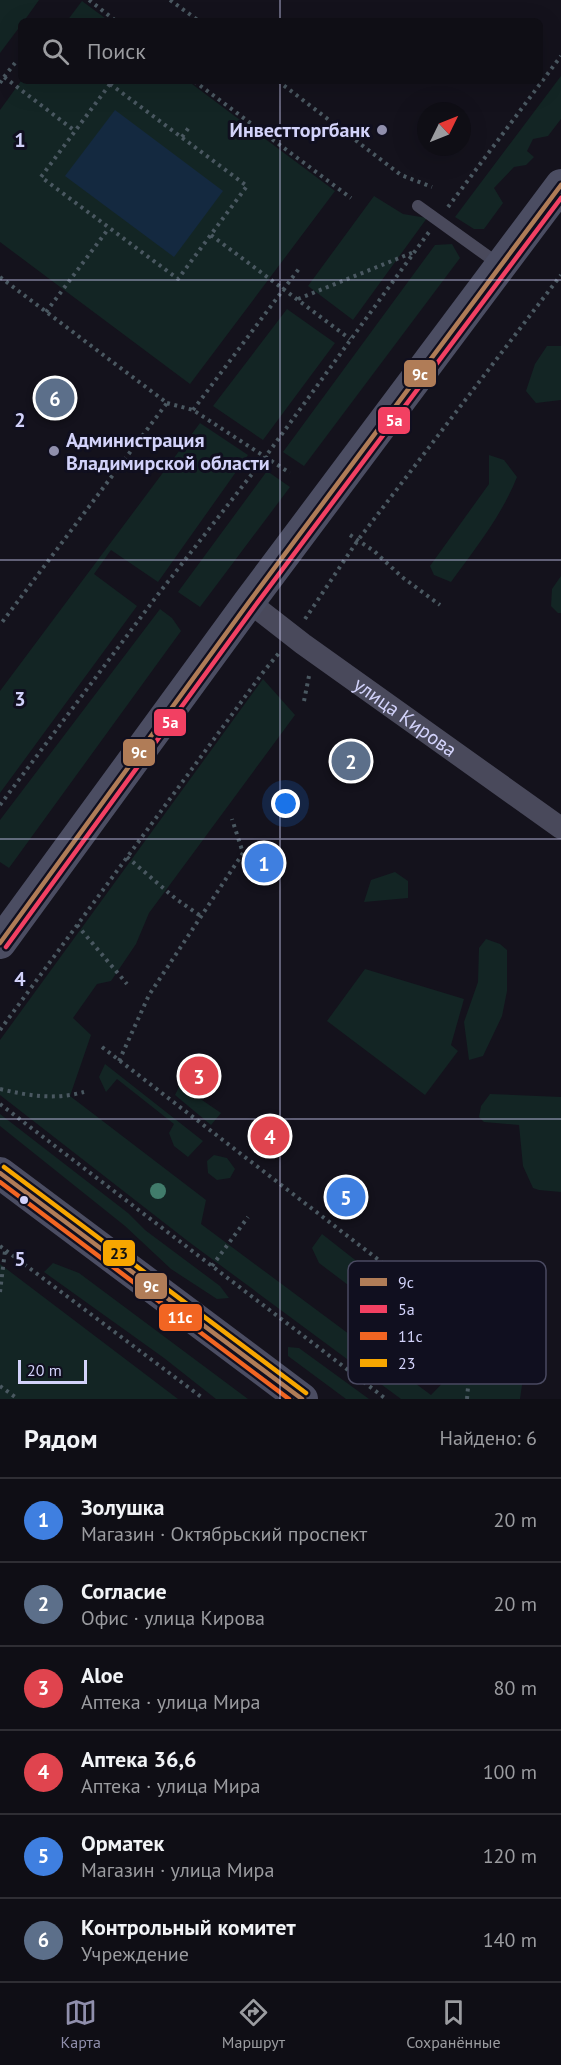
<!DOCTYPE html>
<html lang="ru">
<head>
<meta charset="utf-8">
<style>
	:root { --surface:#0f0e15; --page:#18171e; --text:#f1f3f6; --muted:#9b9ca0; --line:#2f2e34; --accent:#908fac }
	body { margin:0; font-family:"PT Sans",sans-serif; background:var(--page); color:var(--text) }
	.compass { position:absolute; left:417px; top:102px; width:54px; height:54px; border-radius:50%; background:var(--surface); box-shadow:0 6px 24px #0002; rotate:47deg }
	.scale { position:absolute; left:18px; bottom:15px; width:69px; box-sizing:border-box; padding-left:6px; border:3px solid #d2d2fa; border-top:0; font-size:16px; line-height:21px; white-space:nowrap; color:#d2d2fa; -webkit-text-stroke:4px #100f1f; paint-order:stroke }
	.you { position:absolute; left:286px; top:804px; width:21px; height:21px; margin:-15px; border:4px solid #fff; border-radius:50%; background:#1a73e8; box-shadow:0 0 0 9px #1a73e833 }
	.badge { display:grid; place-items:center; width:39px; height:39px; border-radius:50%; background:var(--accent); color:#fff; font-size:20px; font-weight:700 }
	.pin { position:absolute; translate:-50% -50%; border:3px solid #fff; box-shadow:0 2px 6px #0006 }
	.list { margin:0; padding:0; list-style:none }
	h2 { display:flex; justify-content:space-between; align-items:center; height:78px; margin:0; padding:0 24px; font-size:26px }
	h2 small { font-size:20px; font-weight:400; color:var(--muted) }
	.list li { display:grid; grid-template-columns:39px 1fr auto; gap:18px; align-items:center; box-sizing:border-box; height:84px; padding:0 24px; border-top:2px solid var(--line) }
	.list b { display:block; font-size:22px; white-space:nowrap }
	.list p { margin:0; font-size:20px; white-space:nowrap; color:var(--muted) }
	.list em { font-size:20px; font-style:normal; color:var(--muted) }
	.icon { flex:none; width:33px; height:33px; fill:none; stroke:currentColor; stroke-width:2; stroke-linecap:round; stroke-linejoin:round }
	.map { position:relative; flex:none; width:561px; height:1399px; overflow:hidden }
	.search { position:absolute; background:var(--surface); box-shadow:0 6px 24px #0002; left:18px; right:18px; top:18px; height:66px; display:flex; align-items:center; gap:15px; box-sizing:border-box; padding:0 21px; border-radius:9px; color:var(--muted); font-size:22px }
	.sheet { height:582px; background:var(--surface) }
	nav { display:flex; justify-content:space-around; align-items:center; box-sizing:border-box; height:84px; border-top:2px solid var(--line); background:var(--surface); font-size:16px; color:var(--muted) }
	nav a { display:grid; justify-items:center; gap:3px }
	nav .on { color:var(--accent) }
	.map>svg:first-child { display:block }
	.green { fill:#132524 }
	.water { fill:#142940 }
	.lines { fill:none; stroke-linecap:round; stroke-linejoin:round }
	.path { stroke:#4a5861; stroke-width:4; stroke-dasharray:3 4.5; stroke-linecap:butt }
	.lane { stroke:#49495b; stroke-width:12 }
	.street { stroke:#49495b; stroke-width:22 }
	.secondary { stroke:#4b4d62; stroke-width:32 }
	.bus-1-casing { stroke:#100f1f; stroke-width:9 }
	.bus-2-casing { stroke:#100f1f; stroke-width:9 }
	.bus-3-casing { stroke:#100f1f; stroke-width:9 }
	.bus-4-casing { stroke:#100f1f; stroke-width:9 }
	.bus-1 { stroke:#b07c57; stroke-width:4.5 }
	.bus-2 { stroke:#f24062; stroke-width:4.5 }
	.bus-3 { stroke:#f26522; stroke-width:4.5 }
	.bus-4 { stroke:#f7a600; stroke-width:4.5 }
	.tree { fill:#417c6b }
	.grid { fill:none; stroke:#d2d2fa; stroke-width:1.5; stroke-opacity:0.55 }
	.poi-dot { fill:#908fac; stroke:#100f1f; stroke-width:2 }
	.bus-dot { fill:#d2d2fa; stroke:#100f1f; stroke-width:2 }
	.labels { text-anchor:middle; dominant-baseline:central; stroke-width:6; stroke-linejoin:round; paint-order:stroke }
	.poi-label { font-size:20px; font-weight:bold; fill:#d2d2fa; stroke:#100f1f; text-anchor:end }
	.street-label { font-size:20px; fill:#d2d2fa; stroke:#100f1f }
	.key { fill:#100f1f; stroke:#4a4a61; stroke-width:1.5 }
	.key-label { font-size:16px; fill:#d2d2fa }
	.grid-label { font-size:20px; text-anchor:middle; font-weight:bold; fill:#d2d2fa; stroke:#100f1f; stroke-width:6; stroke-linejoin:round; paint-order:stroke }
	.line-badge { stroke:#100f1f; stroke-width:2 }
	.badge-label { font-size:16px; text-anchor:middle; font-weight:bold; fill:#fff }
	.pale-badge-label { font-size:16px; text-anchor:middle; font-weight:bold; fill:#111 }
</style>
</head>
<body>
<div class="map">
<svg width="561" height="1399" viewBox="0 0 561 1399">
	<rect width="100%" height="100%" fill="#14121c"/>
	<!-- green -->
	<path class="green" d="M0 0H39L24 21H21V25L0 53Z
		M82 1 109 21H67Z
		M561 76V119L548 136 533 139 527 151 534 157 526 165 514 167 494 188 503 203 484 229H474L455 217Z
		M21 81H188L335 191 190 384 0 242V110Z
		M374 196 403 214 427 218 353 320 308 286Z
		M452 244 460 258 304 466 283 452 435 245Z
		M287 309 335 343 263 440 213 406Z
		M547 346H561V400L536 403 526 391 535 364Z
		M200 423 248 455 158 582 111 550 94 574 137 606 0 793V691Z
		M489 455 504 460 517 477C502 515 475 549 451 582L434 575 430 566 489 484Z
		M267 471 290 487 200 607 178 592Z
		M561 576V613H558L551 606 552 589Z
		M160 609 172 618 181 631 9 868 0 862V820Z
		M263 679 295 715 149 913 136 944 111 981 97 984 73 1018 91 1035 70 1096 206 1200 201 1224 431 1395 463 1362 491 1356 514 1363 523 1378 520 1399H401L189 1242 0 1095V1040Z
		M395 872 408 881V898L364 902 371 880Z
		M486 939 500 944 507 950V991L502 1016 483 1056 469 1060 464 1022 478 982 479 948Z
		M365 969 464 999 451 1045 458 1051 425 1095 327 1021Z
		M105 1064 203 1141 188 1157 174 1146 169 1133 174 1124 117 1079 106 1092 99 1077Z
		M180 1085 221 1113 211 1125 175 1095Z
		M490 1094 561 1097V1192L539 1190 533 1188 523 1166 519 1125 484 1122 479 1117 481 1106Z
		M0 1114 128 1213 145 1230 220 1286 229 1298 217 1299 171 1269 125 1226 0 1126Z
		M214 1155 227 1158 235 1169 230 1178 217 1180 208 1173 207 1161Z
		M322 1234 382 1281 374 1290 360 1294 319 1263 312 1248Z
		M53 1263 79 1273 248 1399H216L164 1358 44 1272Z
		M0 1264 178 1399H0Z
		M288 1347 299 1348 369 1399H346L288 1356Z"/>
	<!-- water -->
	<path class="water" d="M115 110 223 191 174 257 65 176Z"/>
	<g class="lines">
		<!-- path -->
		<path class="path" d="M89 0 116 21
			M170 0 199 21
			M4 77 15 63
			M194 81 351 198
			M278 81 401 175 432 187
			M0 83 4 77 75 131
			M110 84 247 186 178 279 41 177Z
			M182 137 190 126
			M448 207 561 56
			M211 235 350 339
			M0 277 167 403 0 625
			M298 299 414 252
			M46 312 109 228
			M167 403 193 410 290 473
			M193 410 301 266
			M350 535 374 551 402 577 440 605
			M305 619 358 540 561 275
			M304 701 309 676
			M0 805 156 597 266 456 429 232
			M127 857 176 899 202 917
			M77 925 127 984
			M0 1030 264 671 279 653
			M102 1047 406 1281
			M119 1061 149 995 243 853 232 819
			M0 1089C30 1096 54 1100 84 1092
			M0 1104 386 1399
			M0 1246 204 1399
			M212 1266 248 1217
			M0 1292 5 1251
			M0 1386 18 1399
			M467 1399 472 1340"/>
		<!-- lane -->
		<path class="lane" d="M418 206 500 265"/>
		<!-- street -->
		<path class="street" id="s1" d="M249 602 303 644 561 828"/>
		<!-- secondary -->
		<path class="secondary" d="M0 943 249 602 561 185
			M0 1173 302 1399"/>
		<!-- bus-1 casing -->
		<g class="bus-1-casing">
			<path id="bus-1" d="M0 943 249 602 561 185
				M0 1173 302 1399"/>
		</g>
		<!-- bus-2 casing -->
		<g class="bus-2-casing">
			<path id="bus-2" d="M6 947 255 606 561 198"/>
		</g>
		<!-- bus-3 casing -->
		<g class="bus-3-casing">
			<path id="bus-3" d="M0 1182 289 1399"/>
		</g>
		<!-- bus-4 casing -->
		<g class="bus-4-casing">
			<path id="bus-4" d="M4 1167 306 1393"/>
		</g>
		<!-- bus-1 -->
		<use href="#bus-1" class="bus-1"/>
		<!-- bus-2 -->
		<use href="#bus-2" class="bus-2"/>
		<!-- bus-3 -->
		<use href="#bus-3" class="bus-3"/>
		<!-- bus-4 -->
		<use href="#bus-4" class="bus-4"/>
	</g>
	<!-- trees -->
	<circle class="tree" cx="158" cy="1191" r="8"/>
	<!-- grid -->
	<path class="grid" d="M280 0V21M280 81V1399M0 280H561M0 560H561M0 839H561M0 1119H561"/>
	<!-- markers -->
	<g class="poi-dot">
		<circle cx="382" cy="130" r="6"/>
		<circle cx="54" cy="451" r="6"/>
	</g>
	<circle class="bus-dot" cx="24" cy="1200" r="5"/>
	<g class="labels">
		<!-- poi labels -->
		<g class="poi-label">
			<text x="370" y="130">Инвестторгбанк</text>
			<text x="66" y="440" text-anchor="start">Администрация<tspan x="66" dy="23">Владимирской области</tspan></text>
		</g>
		<!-- street labels -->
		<g class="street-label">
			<text stroke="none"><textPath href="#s1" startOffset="194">улица Кирова</textPath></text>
		</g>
	</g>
	<!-- legend -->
	<rect x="348" y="1261" width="198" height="123" rx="9" class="key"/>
	<rect x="360" y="1278" width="27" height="8" fill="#b07c57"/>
	<rect x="360" y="1305" width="27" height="8" fill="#f24062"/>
	<rect x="360" y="1332" width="27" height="8" fill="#f26522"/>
	<rect x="360" y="1359" width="27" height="8" fill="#f7a600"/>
	<g class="key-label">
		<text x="398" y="1288">9с</text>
		<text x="398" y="1315">5а</text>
		<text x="398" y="1342">11с</text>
		<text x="398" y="1369">23</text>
	</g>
	<g class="grid-label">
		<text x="20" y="147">1</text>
		<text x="20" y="427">2</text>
		<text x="20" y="706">3</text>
		<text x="20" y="986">4</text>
		<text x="20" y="1266">5</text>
	</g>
	<g class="line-badge">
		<rect x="403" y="359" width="34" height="29" rx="6" fill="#b07c57"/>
		<rect x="377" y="406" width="34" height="29" rx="6" fill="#f24062"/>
		<rect x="153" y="708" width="34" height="29" rx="6" fill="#f24062"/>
		<rect x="122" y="738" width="34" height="29" rx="6" fill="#b07c57"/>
		<rect x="102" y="1239" width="34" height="28" rx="6" fill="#f7a600"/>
		<rect x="134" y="1272" width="34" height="28" rx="6" fill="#b07c57"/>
		<rect x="158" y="1303" width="45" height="29" rx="6" fill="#f26522"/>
	</g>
	<g class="badge-label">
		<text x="420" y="380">9с</text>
		<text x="394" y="426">5а</text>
		<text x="170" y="728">5а</text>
		<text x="139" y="758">9с</text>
		<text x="151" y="1292">9с</text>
		<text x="180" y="1323">11с</text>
	</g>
	<g class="pale-badge-label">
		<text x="119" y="1259">23</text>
	</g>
</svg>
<svg class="compass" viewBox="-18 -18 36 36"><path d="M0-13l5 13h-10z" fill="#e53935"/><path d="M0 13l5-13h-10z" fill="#9b9ca0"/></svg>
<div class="scale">20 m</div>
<div class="you"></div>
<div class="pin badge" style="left:264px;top:863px;background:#3f7fe0">1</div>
<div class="pin badge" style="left:351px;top:761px;background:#5c6f8a">2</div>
<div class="pin badge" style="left:199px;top:1076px;background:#e0444e">3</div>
<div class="pin badge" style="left:270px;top:1136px;background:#e0444e">4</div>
<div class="pin badge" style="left:346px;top:1197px;background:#3f7fe0">5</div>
<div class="pin badge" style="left:55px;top:398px;background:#5c6f8a">6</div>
<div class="search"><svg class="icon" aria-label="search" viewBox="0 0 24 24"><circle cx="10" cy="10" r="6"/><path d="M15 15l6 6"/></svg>Поиск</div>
</div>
<section class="sheet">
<h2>Рядом<small>Найдено: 6</small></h2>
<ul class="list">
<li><span class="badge" style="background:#3f7fe0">1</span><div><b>Золушка</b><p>Магазин · Октябрьский проспект</p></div><em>20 m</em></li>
<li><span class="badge" style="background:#5c6f8a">2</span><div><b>Согласие</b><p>Офис · улица Кирова</p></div><em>20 m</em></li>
<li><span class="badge" style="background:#e0444e">3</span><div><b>Aloe</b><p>Аптека · улица Мира</p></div><em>80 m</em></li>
<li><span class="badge" style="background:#e0444e">4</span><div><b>Аптека 36,6</b><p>Аптека · улица Мира</p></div><em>100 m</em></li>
<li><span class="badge" style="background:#3f7fe0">5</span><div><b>Орматек</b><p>Магазин · улица Мира</p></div><em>120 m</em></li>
<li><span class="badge" style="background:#5c6f8a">6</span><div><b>Контрольный комитет</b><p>Учреждение</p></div><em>140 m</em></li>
</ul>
</section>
<nav>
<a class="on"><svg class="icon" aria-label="map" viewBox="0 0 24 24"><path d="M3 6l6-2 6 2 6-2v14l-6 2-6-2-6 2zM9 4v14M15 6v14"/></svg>Карта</a>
<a><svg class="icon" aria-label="directions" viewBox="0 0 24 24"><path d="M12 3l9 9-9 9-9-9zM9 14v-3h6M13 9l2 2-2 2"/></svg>Маршрут</a>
<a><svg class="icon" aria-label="saved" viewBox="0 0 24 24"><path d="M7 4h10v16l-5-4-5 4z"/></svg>Сохранённые</a>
</nav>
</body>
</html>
